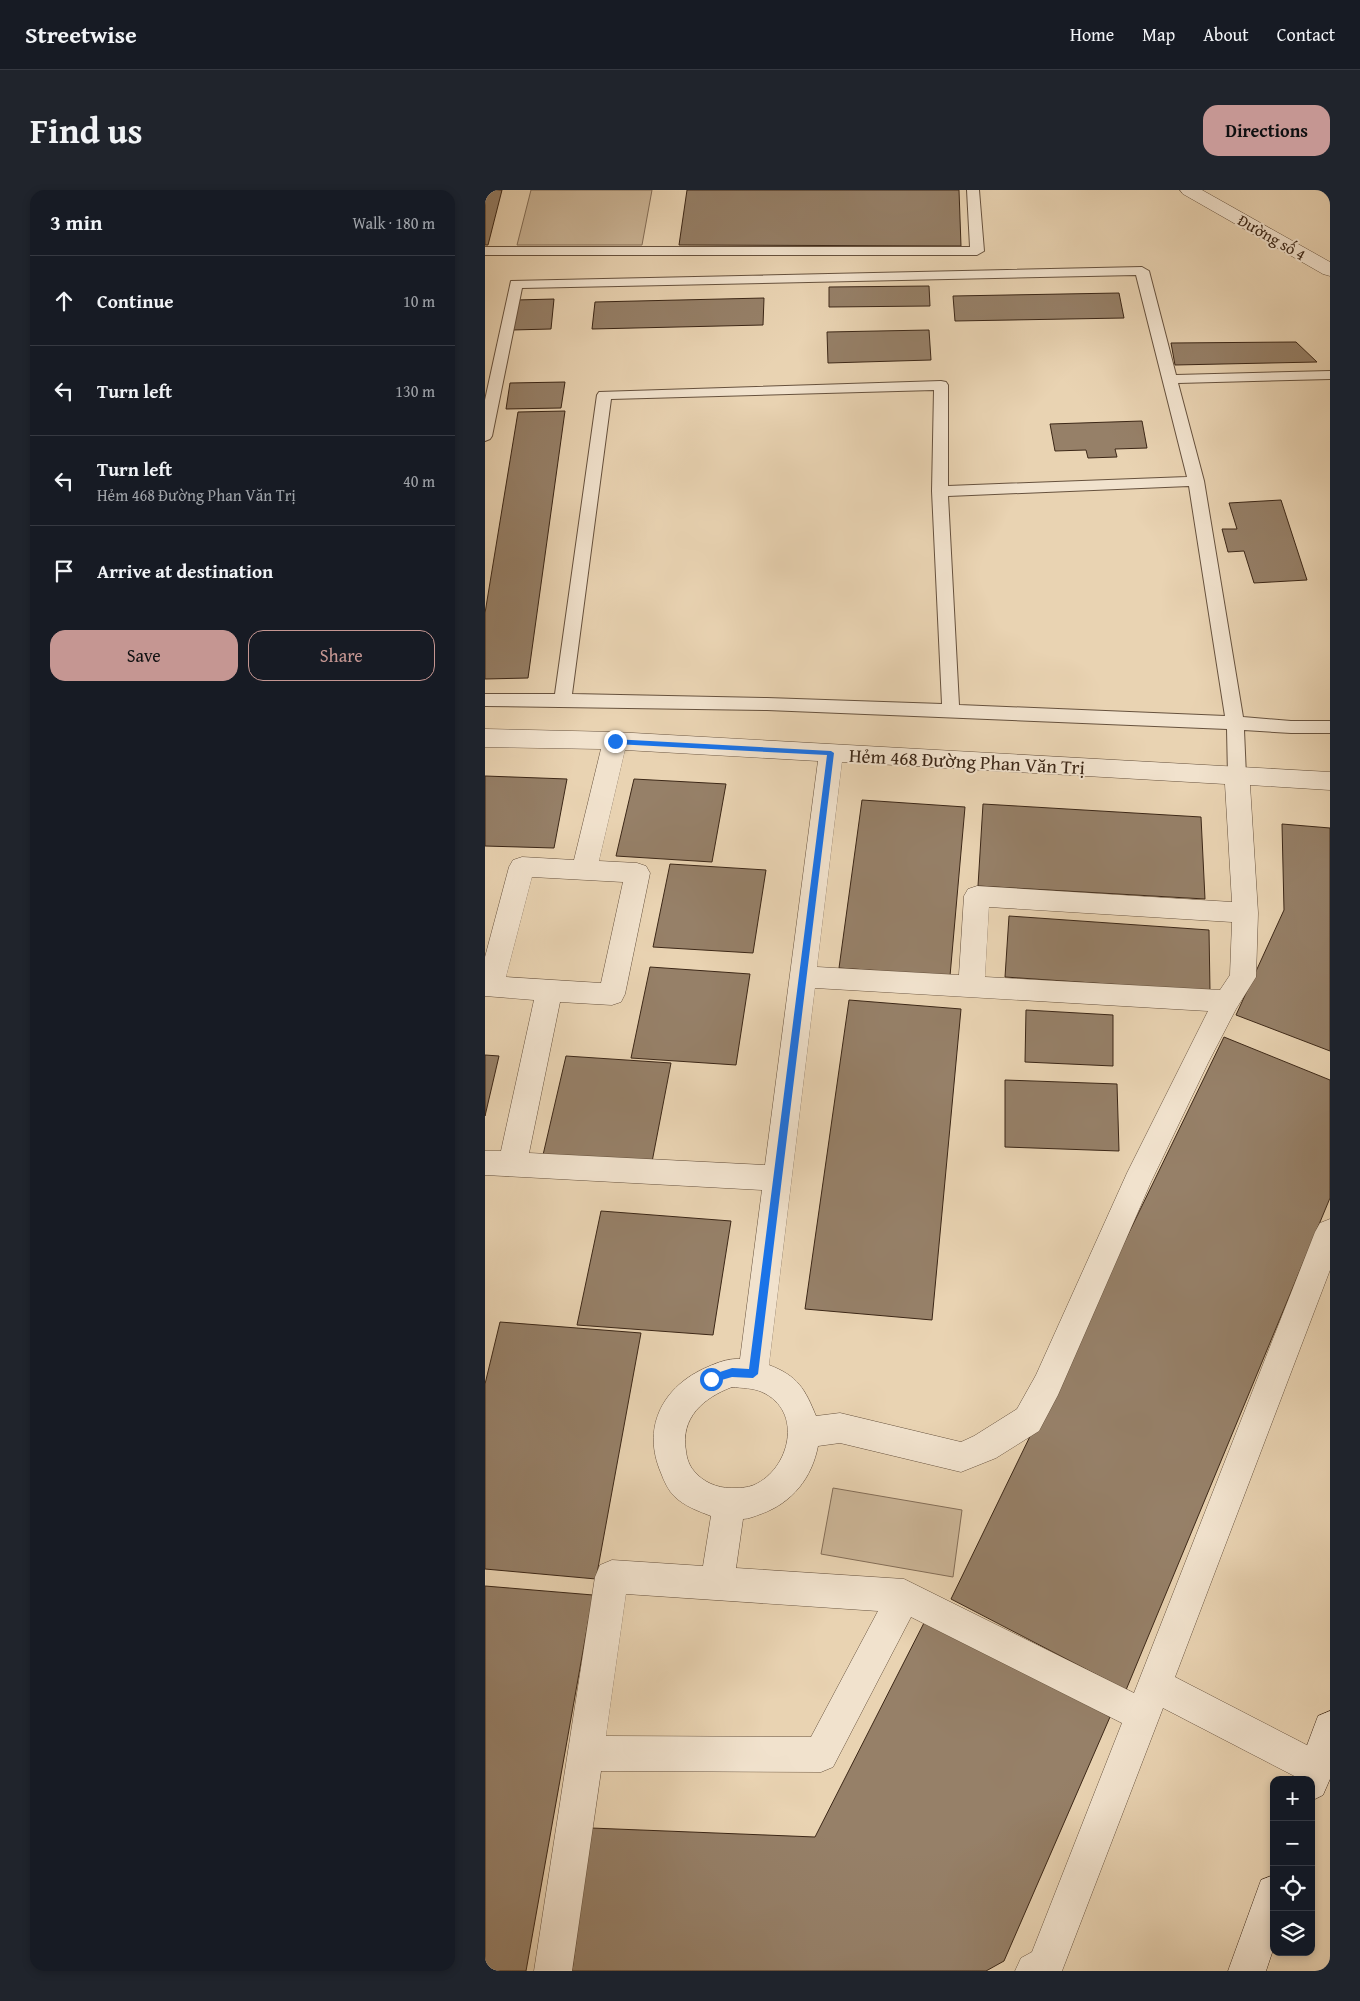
<!DOCTYPE html>
<html lang="en">
<head>
<meta charset="utf-8">
<style>
	:root { --surface:#171b24; --page:#20242c; --text:#f1f3f6; --muted:#9ea1a6; --line:#363941; --accent:#c59692 }
	body { margin:0; font-family:"Gentium Book Plus",serif; background:var(--page); color:var(--text) }
	.controls { position:absolute; right:15px; bottom:15px; display:grid; overflow:hidden; border-radius:10px; box-shadow:0 2px 8px #0003 }
	.controls button { width:45px; height:45px; display:grid; place-items:center; padding:0; border:0; border-bottom:1px solid var(--line); background:var(--surface); color:var(--text); font:25px sans-serif }
	.stop { position:absolute; width:15px; height:15px; margin:-11px; border:4px solid #1a73e8; border-radius:50%; background:#fff }
	.stop.end { background:#1a73e8; border-color:#fff; box-shadow:0 1px 5px #0008 }
	.list { margin:0; padding:0; list-style:none }
	h2 { display:flex; justify-content:space-between; align-items:center; height:65px; margin:0; padding:0 20px; font-size:21px }
	h2 small { font-size:16px; font-weight:400; color:var(--muted) }
	.list li { display:grid; grid-template-columns:32px 1fr auto; gap:15px; align-items:center; box-sizing:border-box; height:90px; padding:0 20px; border-top:1px solid var(--line) }
	.list b { display:block; font-size:19px; white-space:nowrap }
	.list p { margin:0; font-size:16px; white-space:nowrap; color:var(--muted) }
	.list em { font-size:16px; font-style:normal; color:var(--muted) }
	.actions { display:flex; gap:10px; padding:15px 20px }
	.actions a { flex:1; padding:11px 0; border:1px solid var(--accent); border-radius:15px; text-align:center; font-size:18px; color:var(--accent) }
	.actions .main { background:var(--accent); color:#111 }
	.icon { flex:none; width:28px; height:28px; fill:none; stroke:currentColor; stroke-width:2; stroke-linecap:round; stroke-linejoin:round }
	.map { position:relative; flex:none; width:845px; height:1781px; overflow:hidden; border-radius:15px }
	header { display:flex; align-items:center; gap:30px; box-sizing:border-box; height:70px; padding:0 25px; background:var(--surface); border-bottom:1px solid var(--line) }
	header strong { font-size:24px }
	nav { display:flex; gap:28px; margin-inline-start:auto; font-size:18px }
	.intro { display:flex; align-items:center; justify-content:space-between; box-sizing:border-box; height:120px; padding:0 30px }
	h1 { margin:0; font-size:35px }
	.button { padding:12px 22px; border-radius:15px; background:var(--accent); color:#111; font-size:18px; font-weight:700 }
	main { display:flex; gap:30px; padding:0 30px }
	aside { flex:1; background:var(--surface); border-radius:15px; box-shadow:0 2px 8px #0003 }
	.map>svg:first-child { display:block }
	.green { fill:#ccb698; stroke:#846e58 }
	.building { fill:#968068; stroke:#3c2717 }
	.lines { fill:none; stroke-linecap:round; stroke-linejoin:round }
	.lane-casing { stroke:#67523e; stroke-width:2 }
	.street-casing { stroke:#67523e; stroke-width:1 }
	.secondary-casing { stroke:#3c2717; stroke-width:1 }
	.lane { fill:#f1e2cd; fill-rule:evenodd }
	.street { fill:#f1e2cd; fill-rule:evenodd }
	.secondary { fill:#f1e2cd; fill-rule:evenodd }
	.route { fill:#1a73e8 }
	.labels { text-anchor:middle; dominant-baseline:central; stroke-width:4; stroke-linejoin:round; paint-order:stroke }
	.far-street-label { font-size:16px; fill:#3c2717; stroke:#f1e2cd }
	.street-label { font-size:19px; fill:#3c2717; stroke:#f1e2cd }
</style>
</head>
<body>
<header>
<strong>Streetwise</strong>
<nav><a>Home</a><a>Map</a><a>About</a><a>Contact</a></nav>
</header>
<div class="intro"><h1>Find us</h1><a class="button">Directions</a></div>
<main>
<aside>
<h2>3 min<small>Walk · 180 m</small></h2>
<ul class="list">
<li><svg class="icon" aria-label="ahead" viewBox="0 0 24 24"><path d="M12 20V5M6 11l6-6 6 6"/></svg><div><b>Continue</b></div><em>10 m</em></li>
<li><svg class="icon" aria-label="left" viewBox="0 0 24 24"><path d="M17 20v-9H6M10 6l-5 5 5 5"/></svg><div><b>Turn left</b></div><em>130 m</em></li>
<li><svg class="icon" aria-label="left" viewBox="0 0 24 24"><path d="M17 20v-9H6M10 6l-5 5 5 5"/></svg><div><b>Turn left</b><p>Hẻm 468 Đường Phan Văn Trị</p></div><em>40 m</em></li>
<li><svg class="icon" aria-label="arrive" viewBox="0 0 24 24"><path d="M6 21V4h12l-3 4 3 4H6"/></svg><div><b>Arrive at destination</b></div></li>
</ul>
<div class="actions"><a class="main">Save</a><a>Share</a></div>
</aside>
<div class="map">
<svg width="845" height="1781" viewBox="0 0 845 1781">
	<rect width="100%" height="100%" fill="#e9d3b2"/>
	<filter id="stains"><feTurbulence type="fractalNoise" baseFrequency=".004" numOctaves="4"/><feColorMatrix values="0 0 0 0 .2 0 0 0 0 .09 0 0 0 0 .02 0 0 0 .5 -.17"/></filter>
	<radialGradient id="worn" r=".72"><stop offset=".6" stop-color="#630" stop-opacity="0"/><stop offset="1" stop-color="#630" stop-opacity=".3"/></radialGradient>
	<!-- green -->
	<path class="green" d="M46 0H167L157 55H32Z
		M348 1298 477 1320 468 1387 336 1364Z"/>
	<!-- building -->
	<path class="building" d="M0 0H17L3 55H0Z
		M202 0H474L476 56 194 55Z
		M444 96 445 116 344 117V97Z
		M634 103 639 128 470 131 468 106Z
		M279 108 278 135 107 139 110 112Z
		M69 109 66 139 27 140 31 110Z
		M444 140 446 170 343 173 342 142Z
		M811 152 832 172 690 175 686 153Z
		M80 192 76 218 21 219 25 193Z
		M80 221 43 488 0 489V423L33 222Z
		M657 231 662 258 630 259 632 267 603 268 601 260 570 261 565 234Z
		M796 310 822 390 769 393 759 361 743 362 737 339H752L744 313Z
		M0 586 82 589 69 658 0 656Z
		M149 589 241 594 227 672 131 666Z
		M377 610 480 617 465 786 354 778Z
		M498 614 716 627 720 709 493 696Z
		M797 634 845 638V861L751 825 799 720Z
		M185 674 281 680 268 763 168 757Z
		M524 726 724 740 725 801 520 787Z
		M165 777 265 784 251 875 146 868Z
		M364 810 476 819 447 1130 320 1119Z
		M541 820 628 825V876L540 872Z
		M739 847 845 890V1008L641 1500 466 1409Z
		M0 865 14 866 0 926Z
		M81 866 186 873 167 972 58 965Z
		M520 890 632 894 634 961 520 957Z
		M116 1021 246 1031 228 1145 92 1135Z
		M15 1132 156 1143 111 1389 0 1379V1194Z
		M0 1396 108 1405 41 1781H0Z
		M442 1427 625 1527 519 1771 501 1781H87L106 1638 330 1647Z"/>
	<g class="lines">
		<!-- lane casing -->
		<g class="lane-casing">
			<path id="lane" d="M482 0H494L499 61 492 65H0V57H485Z
				M657 77 664 81 691 185 845 181V189L693 193 719 291 758 527 806 531H845V543H806L759 540 761 586 758 591 752 592 746 591 743 586 742 539 282 520 0 516V504H70L112 205 114 202 456 191 461 192 463 195V296L702 287 651 85 37 98 7 246 5 249 0 251V210L26 91ZM449 200 447 301 457 514 282 508 87 504 126 209ZM704 296 740 526 474 515 463 306Z"/>
		</g>
		<!-- street casing -->
		<g class="street-casing">
			<path id="street" d="M695 0H717L845 72V86L838 84 698 4Z
				M0 539 130 542 845 582V600L765 595 773 723 771 787 751 819 723 873 666 992 573 1205 554 1241 511 1268 476 1282 355 1253 333 1256C327 1288 307 1313 276 1324 270 1326 264 1329 258 1329L251 1378 419 1389 649 1503 830 1042 835 1033 845 1029V1080L690 1487 843 1566 845 1569 843 1590 831 1596 826 1594V1590H817L678 1518 577 1781H530L536 1768 547 1762 637 1533 426 1427 348 1577 336 1582 116 1581 87 1781H49L110 1387 115 1375 127 1370 218 1376 226 1326C213 1321 199 1316 189 1306 183 1300 179 1291 176 1283 157 1239 176 1199 218 1179 229 1174 242 1168 255 1169L277 1000 0 985V961H16L49 810 0 806V767L24 677 28 670 37 667 89 670 116 559 0 557ZM140 560 333 571 280 975 44 963 75 812 127 815 136 812 140 804 165 683 161 676 152 673 114 671ZM357 572 740 594 747 712 492 696 483 699 479 706 474 785 332 777ZM47 687 138 692 116 793 21 787ZM504 717 747 732 745 785 735 800 500 787ZM330 798 723 821 642 983 551 1185 532 1219 489 1246 476 1252 355 1223 331 1226C320 1199 313 1186 284 1175ZM247 1197C257 1198 268 1198 277 1202 319 1221 305 1279 269 1295 262 1298 254 1298 246 1298 232 1298 218 1292 209 1281 204 1275 202 1269 201 1261 195 1228 218 1208 247 1197ZM141 1404 393 1421 326 1547 121 1546Z"/>
		</g>
		<!-- secondary casing -->
		<g class="secondary-casing">
			<path id="secondary" d="M845 1521V1589L838 1605 826 1611V1590H809L833 1526Z
				M789 1685V1757L781 1781H743L776 1690Z"/>
		</g>
		<!-- lane -->
		<use href="#lane" class="lane"/>
		<!-- street -->
		<use href="#street" class="street"/>
		<!-- secondary -->
		<use href="#secondary" class="secondary"/>
	</g>
	<!-- route -->
	<path class="route" d="M128 549 346 561 349 563 273 1184 268 1188 247 1187 226 1193 222 1189 223 1186 247 1178 264 1179 342 565 130 554 127 551Z"/>
	<g class="labels">
		<!-- far-street labels -->
		<g class="far-street-label">
			<text transform="translate(787 47) rotate(30)">Đường số 4</text>
		</g>
		<!-- street labels -->
		<g class="street-label">
			<text transform="translate(482 571) rotate(3)">Hẻm 468 Đường Phan Văn Trị</text>
		</g>
	</g>
	<rect width="100%" height="100%" filter="url(#stains)"/>
	<rect width="100%" height="100%" fill="url(#worn)"/>
</svg>
<div class="controls">
<button>+</button>
<button>−</button>
<button><svg class="icon" aria-label="locate" viewBox="0 0 24 24"><circle cx="12" cy="12" r="6"/><path d="M12 2v4M12 18v4M2 12h4M18 12h4"/></svg></button>
<button><svg class="icon" aria-label="layers" viewBox="0 0 24 24"><path d="M12 4l9 5-9 5-9-5zM3 14l9 5 9-5"/></svg></button>
</div>
<div class="stop" style="left:226px;top:1189px"></div>
<div class="stop end" style="left:130px;top:551px"></div>
</div>
</main>
</body>
</html>
